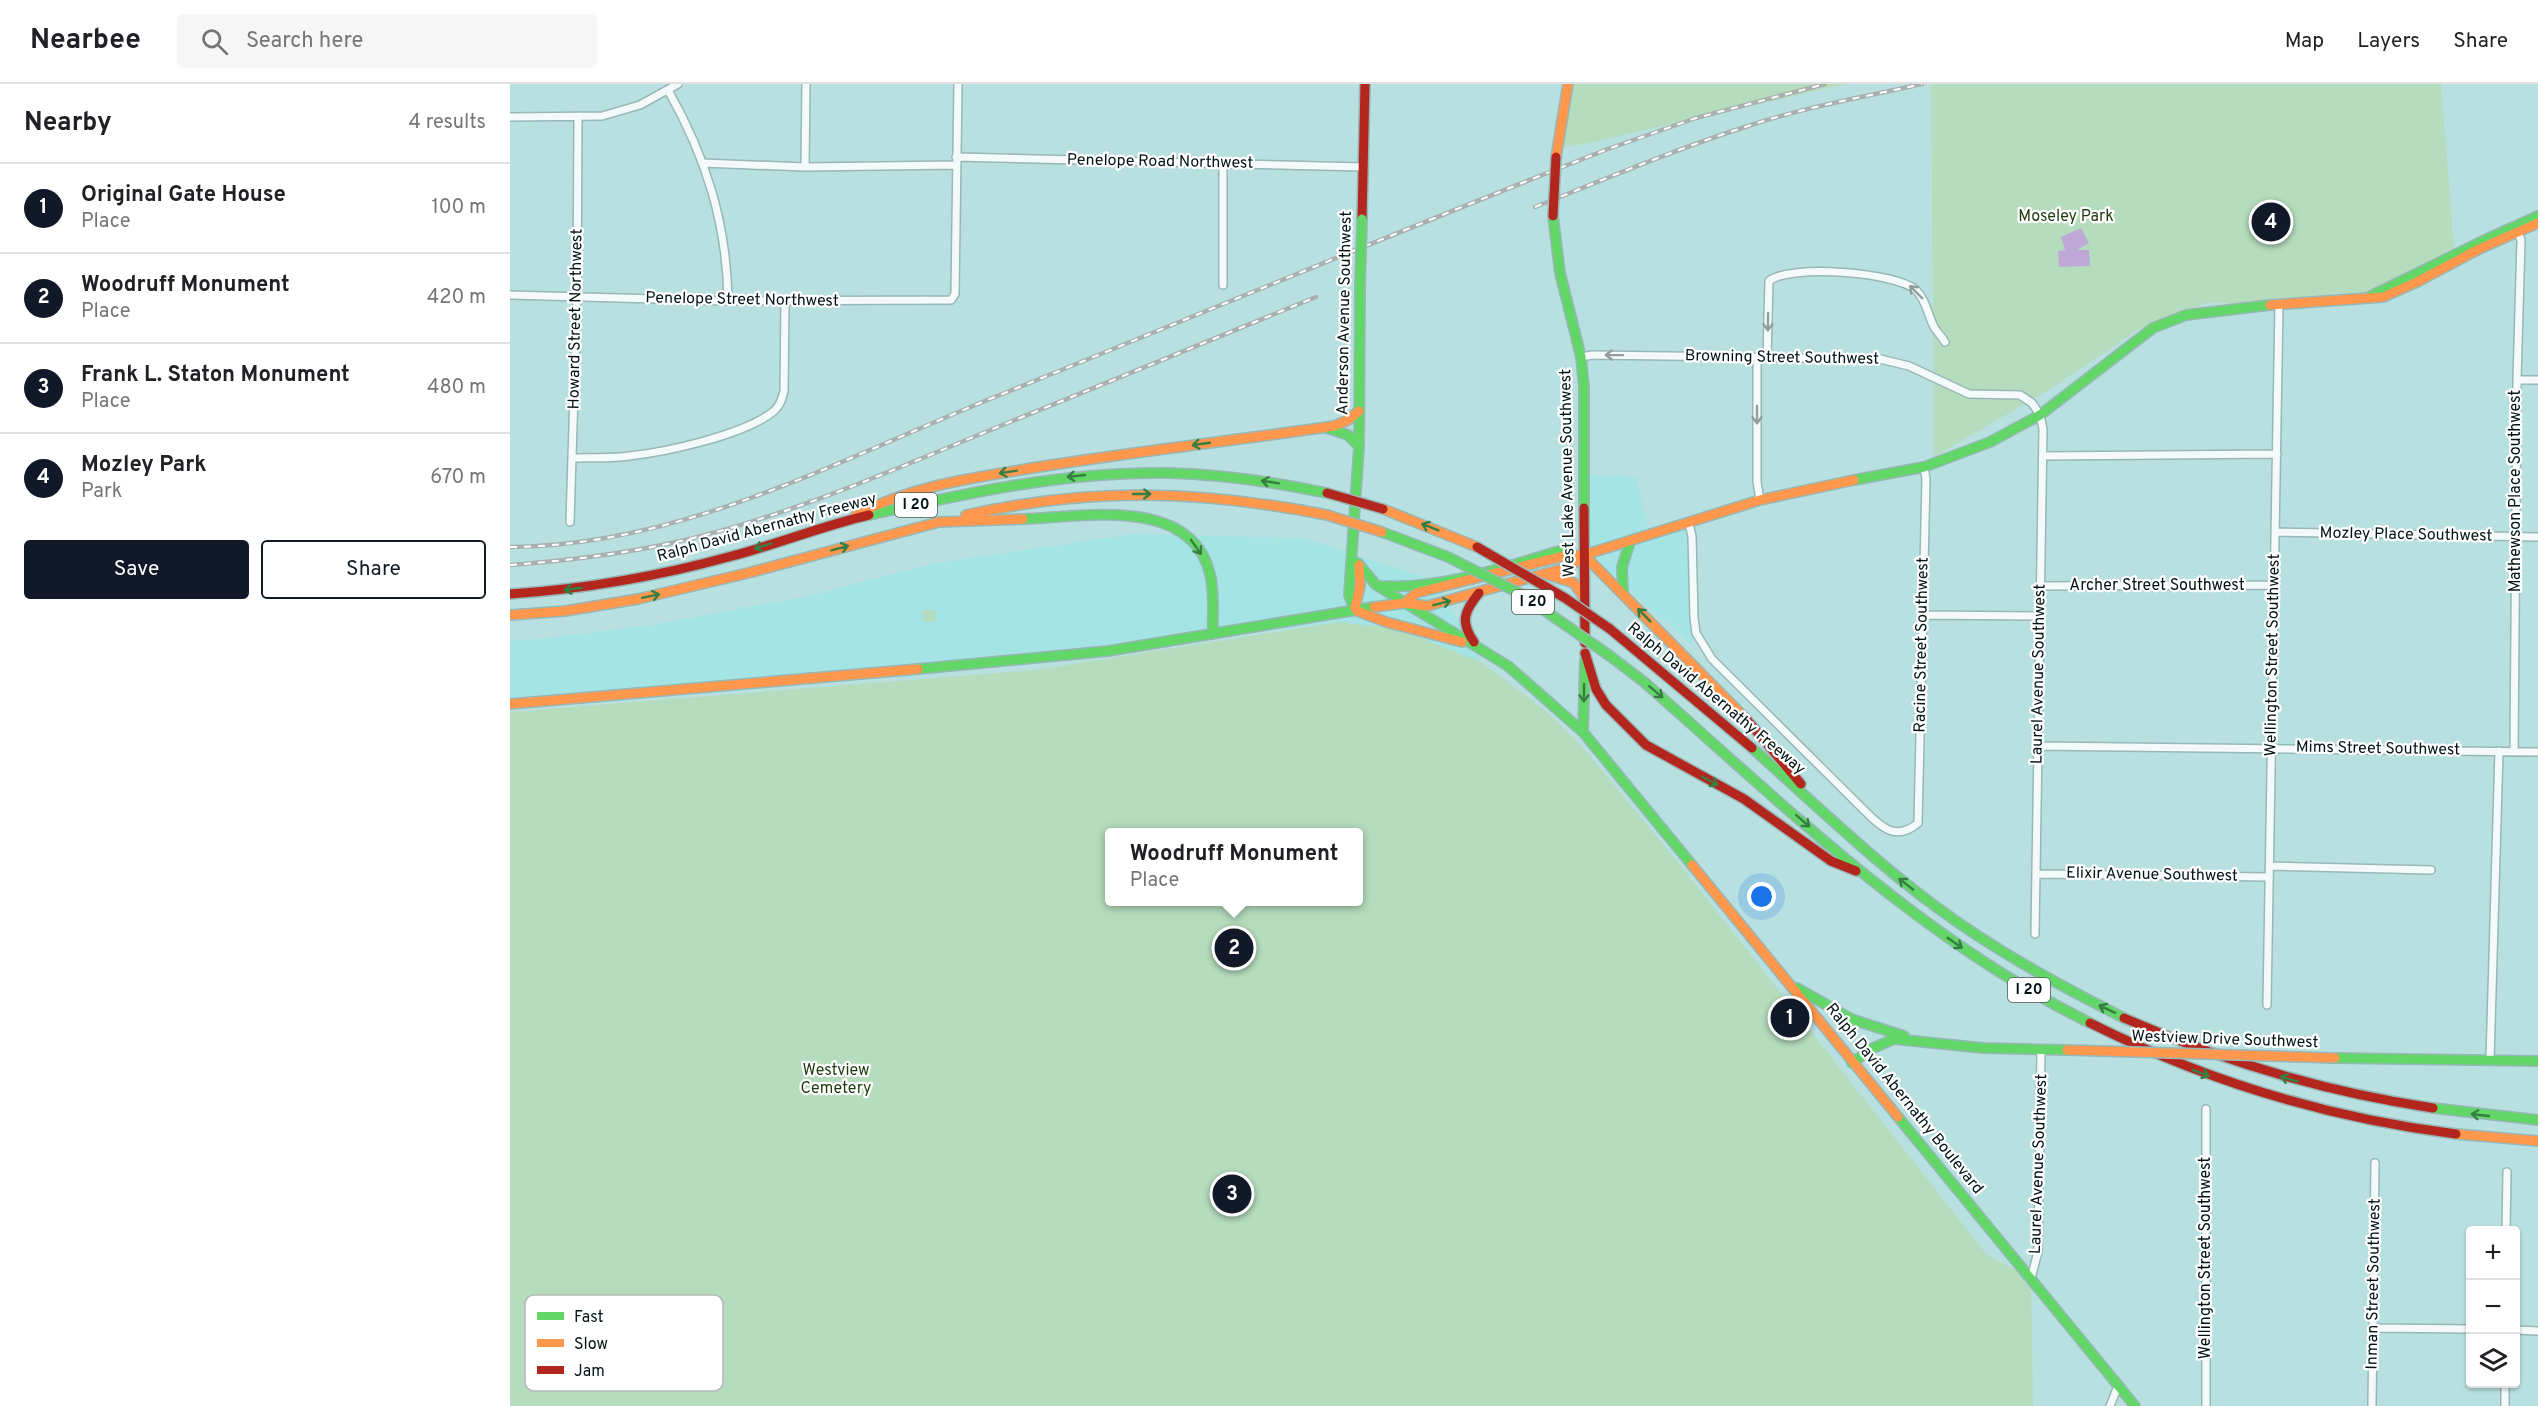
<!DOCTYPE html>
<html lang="en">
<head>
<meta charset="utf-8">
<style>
	:root { --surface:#fff; --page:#f6f6f6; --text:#202124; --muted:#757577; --line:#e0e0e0; --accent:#111827 }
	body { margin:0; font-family:Overpass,sans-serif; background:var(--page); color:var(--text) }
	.controls { position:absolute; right:18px; bottom:18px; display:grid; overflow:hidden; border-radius:6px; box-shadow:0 2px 4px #0004 }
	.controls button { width:54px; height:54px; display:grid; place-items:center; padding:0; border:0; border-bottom:2px solid var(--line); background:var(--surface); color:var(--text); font:30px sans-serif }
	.you { position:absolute; left:1252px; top:813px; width:21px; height:21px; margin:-15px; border:4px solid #fff; border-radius:50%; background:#1a73e8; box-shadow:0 0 0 9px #1a73e833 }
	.badge { display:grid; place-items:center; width:39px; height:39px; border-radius:50%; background:var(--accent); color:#fff; font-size:20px; font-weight:700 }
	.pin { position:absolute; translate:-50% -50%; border:3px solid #fff; box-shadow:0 2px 6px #0006 }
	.popup { position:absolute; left:595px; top:744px; width:258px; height:78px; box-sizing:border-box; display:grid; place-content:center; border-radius:6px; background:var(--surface); filter:drop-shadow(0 2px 4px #0005); font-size:20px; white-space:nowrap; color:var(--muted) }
	.popup b { font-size:22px; color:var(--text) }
	.popup::after { content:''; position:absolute; left:50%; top:100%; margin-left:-12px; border:12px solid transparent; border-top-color:var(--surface) }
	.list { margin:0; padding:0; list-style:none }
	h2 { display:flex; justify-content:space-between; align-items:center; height:78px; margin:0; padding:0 24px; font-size:26px }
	h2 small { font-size:20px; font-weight:400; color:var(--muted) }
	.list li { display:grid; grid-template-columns:39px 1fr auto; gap:18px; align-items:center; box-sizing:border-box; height:90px; padding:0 24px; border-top:2px solid var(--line) }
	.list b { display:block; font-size:22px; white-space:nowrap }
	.list p { margin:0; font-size:20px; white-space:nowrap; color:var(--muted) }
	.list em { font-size:20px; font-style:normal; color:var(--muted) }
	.actions { display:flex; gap:12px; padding:18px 24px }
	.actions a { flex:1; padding:14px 0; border:2px solid var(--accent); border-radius:6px; text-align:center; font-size:21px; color:var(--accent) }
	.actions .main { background:var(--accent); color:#fff }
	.icon { flex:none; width:33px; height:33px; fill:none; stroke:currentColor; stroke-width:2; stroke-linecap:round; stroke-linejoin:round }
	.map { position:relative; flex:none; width:2028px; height:1322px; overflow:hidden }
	header { display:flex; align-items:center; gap:36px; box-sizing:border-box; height:84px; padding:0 30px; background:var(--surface); border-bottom:2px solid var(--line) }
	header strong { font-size:28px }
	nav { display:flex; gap:33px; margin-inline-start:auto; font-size:21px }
	.search { width:420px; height:54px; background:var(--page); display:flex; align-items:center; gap:15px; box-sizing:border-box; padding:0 21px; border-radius:6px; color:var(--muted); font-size:22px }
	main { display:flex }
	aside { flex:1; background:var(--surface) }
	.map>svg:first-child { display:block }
	.built { fill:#a4e4e4 }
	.green { fill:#b5ddbd; fill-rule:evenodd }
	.water { fill:#bda8d6 }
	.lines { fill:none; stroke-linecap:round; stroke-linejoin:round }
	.street-casing { stroke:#98b7b7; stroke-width:10 }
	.fast-casing { stroke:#98b7b7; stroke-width:12 }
	.slow-casing { stroke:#98b7b7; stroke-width:12 }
	.jam-casing { stroke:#98b7b7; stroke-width:12 }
	.street { stroke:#f4fafa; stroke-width:7 }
	.fast { stroke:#63d668; stroke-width:9 }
	.slow { stroke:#ff974d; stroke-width:9 }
	.jam { stroke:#b3261e; stroke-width:9 }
	.rail-casing { stroke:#a8b0b0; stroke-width:4.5 }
	.rail { stroke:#fff; stroke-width:2; stroke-dasharray:7; stroke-linecap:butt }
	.fast-bridge-casing { stroke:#98b7b7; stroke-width:12; stroke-linecap:butt }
	.slow-bridge-casing { stroke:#98b7b7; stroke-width:12; stroke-linecap:butt }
	.jam-bridge-casing { stroke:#98b7b7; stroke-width:12; stroke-linecap:butt }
	.fast-bridge { stroke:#63d668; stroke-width:9 }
	.slow-bridge { stroke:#ff974d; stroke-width:9 }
	.jam-bridge { stroke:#b3261e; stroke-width:9 }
	.oneway { stroke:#929e9e }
	.oneway2 { stroke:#367e42 }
	.labels { text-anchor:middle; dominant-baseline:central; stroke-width:4.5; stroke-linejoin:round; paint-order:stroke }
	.shield { fill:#fff; stroke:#4c5a5a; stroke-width:1.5 }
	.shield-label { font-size:15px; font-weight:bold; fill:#001313 }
	.street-label { font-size:16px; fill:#001313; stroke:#fff }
	.park-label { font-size:16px; fill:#1d3b0c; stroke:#fff }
	.key { fill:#fff; stroke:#b2b8b8; stroke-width:1.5 }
	.key-label { font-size:16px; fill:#001313 }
</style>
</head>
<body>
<header>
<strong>Nearbee</strong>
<div class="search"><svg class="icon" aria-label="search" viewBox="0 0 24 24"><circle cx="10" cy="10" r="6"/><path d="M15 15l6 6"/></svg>Search here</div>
<nav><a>Map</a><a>Layers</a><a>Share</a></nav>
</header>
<main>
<aside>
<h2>Nearby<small>4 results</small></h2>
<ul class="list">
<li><span class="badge">1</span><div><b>Original Gate House</b><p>Place</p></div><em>100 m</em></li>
<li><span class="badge">2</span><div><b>Woodruff Monument</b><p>Place</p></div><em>420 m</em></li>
<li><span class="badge">3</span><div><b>Frank L. Staton Monument</b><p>Place</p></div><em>480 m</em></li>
<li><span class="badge">4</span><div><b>Mozley Park</b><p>Park</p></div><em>670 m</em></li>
</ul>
<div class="actions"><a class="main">Save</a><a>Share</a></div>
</aside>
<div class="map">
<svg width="2028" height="1322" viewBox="0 0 2028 1322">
	<rect width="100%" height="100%" fill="#b8e0e0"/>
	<!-- built -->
	<path class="built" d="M1080 391 1126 393 1138 444 1174 433 1178 451 1179 534 1183 562 1096 485 1080 464Z
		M624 450 794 454 927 497 971 578 888 545 828 538 624 564 0 618V556H20L142 541 294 513 425 479Z"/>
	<!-- green -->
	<path class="green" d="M1059 0H1337L1078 59 1049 64Z
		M1421 0H1931L1944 165 1878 215 1829 209 1741 221 1699 218 1628 246 1537 307 1424 373Z
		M413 526H425V538L413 537Z
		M828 538 888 545 971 578 1033 625 1069 659 1163 772 1477 1171 1521 1194 1523 1322H0V628L525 586ZM600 748H849V818H600Z"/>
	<!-- water -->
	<path class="water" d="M1571 144 1579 159 1567 166H1579L1580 182 1549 183 1548 167 1555 166 1551 153Z"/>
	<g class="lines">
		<!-- street casing -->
		<g class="street-casing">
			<path id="street" d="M158 6C196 73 217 140 218 217
				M0 33 92 32 130 21 168 0
				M446 73 853 83
				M192 79 295 83 446 81
				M713 79V201
				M295 83 296 0
				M0 211 218 217 441 216 445 210 448 0
				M1071 273 1082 271 1370 275 1399 282 1459 310 1510 311 1522 319 1530 331 1533 345 1525 850
				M1247 273V398L1250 416
				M1257 273 1259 197C1279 180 1386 188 1406 206 1416 216 1418 231 1424 243 1427 248 1432 253 1435 258
				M2007 296H2028
				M1533 372 1767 370
				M63 374C81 373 100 375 119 372 156 368 235 351 264 327 270 322 272 315 274 307L275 217
				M60 438 67 213 68 33
				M1179 440 1182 452 1184 534 1186 549 1202 575 1358 730C1374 746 1388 756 1408 739L1416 395 1414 383
				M1765 448 2028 453
				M1531 502 1763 501
				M1413 531 1530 532
				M1528 662 2028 668
				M2004 668 2007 296 2011 156 2007 147
				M1759 782 1921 786
				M1526 790 1759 793
				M1757 921 1769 220
				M1980 976 1989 667
				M1696 1025V1322
				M1996 1146 1997 1088
				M1521 1194 1528 1168 1531 966
				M1863 1244 1960 1245
				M2006 1246 2028 1247
				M1600 1322 1608 1302
				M1862 1322 1865 1079
				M1995 1322V1300"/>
		</g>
		<!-- fast casing -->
		<g class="fast-casing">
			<path id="fast" d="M1043 132 1050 189 1071 273 1074 303V424
				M1861 212 1979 154 2028 132
				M817 344 838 351 849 362
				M1344 396 1414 383 1480 358 1530 331 1643 244 1676 231 1760 221
				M359 431C457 409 557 387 658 389 712 390 764 398 817 409
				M513 435C572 433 681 411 700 490 705 509 702 530 703 550
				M872 448 938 473
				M848 479 866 501 998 582 1073 648 1182 781
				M869 502C931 506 991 484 1049 467
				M1113 510 1112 483 1120 458
				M845 526 839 511 849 362 850 203
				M1100 572 1134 598C1275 722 1410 855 1580 939
				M408 585 598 567 864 523
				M1073 648 1075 576
				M1242 664C1302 717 1360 774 1425 822 1484 866 1549 901 1614 934
				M1287 904 1341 935 1394 952
				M1825 974 2028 977
				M1342 979 1361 965 1384 955 1473 964 1557 966
				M1923 1024 2028 1036
				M1388 1033 1625 1322"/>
		</g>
		<!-- slow casing -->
		<g class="slow-casing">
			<path id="slow" d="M1046 73 1058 0
				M1760 221 1873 213 1907 198 1969 165 2028 139
				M873 425 967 463
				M346 431C405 400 470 393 535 382 631 367 728 356 824 342L838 336 849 327
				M456 431C583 403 690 406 817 431
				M1074 471 1237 636
				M1039 491 1064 499 1073 512
				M895 519 906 509 1054 472 1074 471 1250 416 1344 396
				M864 523 895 519 917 522 1059 483 1074 471
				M845 524 850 502 849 481
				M847 527 876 538 952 558
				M0 531 55 527 128 515 238 489 429 438 513 435
				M0 620 408 585
				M1182 781 1388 1033
				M1946 1050 2028 1057"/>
		</g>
		<!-- jam casing -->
		<g class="jam-casing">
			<path id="jam" d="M852 135 855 0
				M1074 424 1075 559
				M0 510C75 505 150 492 222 472 268 460 312 442 359 431
				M1100 545 1242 664
				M964 558C950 538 954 527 969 509
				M1075 569 1086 605 1096 621 1136 661 1234 715 1321 777 1346 787
				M1237 636 1291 700
				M1614 934C1714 978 1816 1008 1923 1024
				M1580 939C1694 996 1819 1034 1946 1050"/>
		</g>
		<!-- street -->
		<use href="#street" class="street"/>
		<!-- fast -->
		<use href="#fast" class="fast"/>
		<!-- slow -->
		<use href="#slow" class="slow"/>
		<!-- jam -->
		<use href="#jam" class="jam"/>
		<!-- rail casing -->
		<g class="rail-casing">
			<path id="rail" d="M1025 123C1095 95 1166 65 1238 42 1295 23 1354 13 1412 0
				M0 463C169 462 323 379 475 317 683 233 889 147 1098 65L1186 34 1315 0
				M0 481C53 477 105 471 157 460 274 435 385 385 495 340 599 298 703 255 806 213"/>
		</g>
		<!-- rail -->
		<use href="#rail" class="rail"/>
		<!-- fast-bridge casing -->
		<g class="fast-bridge-casing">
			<path id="fast-bridge" d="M850 203 852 135
				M938 473 1011 510 1100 572"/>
		</g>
		<!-- slow-bridge casing -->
		<g class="slow-bridge-casing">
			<path id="slow-bridge" d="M817 431 872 448
				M1557 966 1825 974"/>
		</g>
		<!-- jam-bridge casing -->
		<g class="jam-bridge-casing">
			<path id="jam-bridge" d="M1043 132 1046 73
				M817 409 873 425
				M967 463 1055 514 1100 545"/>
		</g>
		<!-- fast-bridge -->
		<use href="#fast-bridge" class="fast-bridge"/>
		<!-- slow-bridge -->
		<use href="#slow-bridge" class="slow-bridge"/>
		<!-- jam-bridge -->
		<use href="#jam-bridge" class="jam-bridge"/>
	</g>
	<!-- one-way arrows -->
	<defs><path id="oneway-shaft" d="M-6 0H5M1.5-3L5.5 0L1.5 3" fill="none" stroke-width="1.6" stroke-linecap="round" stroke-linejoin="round" transform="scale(1.5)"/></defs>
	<g class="oneway">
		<use href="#oneway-shaft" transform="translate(1406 208) rotate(-135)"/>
		<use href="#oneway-shaft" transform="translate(1258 238) rotate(91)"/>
		<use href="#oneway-shaft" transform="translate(1104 271) rotate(-179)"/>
		<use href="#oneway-shaft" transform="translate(1247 331) rotate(90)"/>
	</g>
	<g class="oneway2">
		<use href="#oneway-shaft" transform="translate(691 360) rotate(172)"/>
		<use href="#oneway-shaft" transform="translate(498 388) rotate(171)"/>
		<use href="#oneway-shaft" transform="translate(566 392) rotate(174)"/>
		<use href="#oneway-shaft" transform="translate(760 398) rotate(-171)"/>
		<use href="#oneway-shaft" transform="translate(632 410)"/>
		<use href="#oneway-shaft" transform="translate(920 443) rotate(-158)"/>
		<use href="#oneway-shaft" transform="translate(253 462) rotate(163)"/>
		<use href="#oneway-shaft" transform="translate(686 463) rotate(55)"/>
		<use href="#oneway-shaft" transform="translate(330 464) rotate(-15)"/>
		<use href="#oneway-shaft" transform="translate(63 505) rotate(172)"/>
		<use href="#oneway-shaft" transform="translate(141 512) rotate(-12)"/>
		<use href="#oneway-shaft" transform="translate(932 519) rotate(-14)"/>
		<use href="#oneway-shaft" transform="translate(1134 531) rotate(-135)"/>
		<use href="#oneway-shaft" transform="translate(1146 608) rotate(41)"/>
		<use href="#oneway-shaft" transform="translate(1074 609) rotate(91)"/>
		<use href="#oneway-shaft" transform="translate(1200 697) rotate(28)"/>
		<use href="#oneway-shaft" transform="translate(1293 737) rotate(41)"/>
		<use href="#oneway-shaft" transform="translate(1396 800) rotate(-142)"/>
		<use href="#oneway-shaft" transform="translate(1445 859) rotate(35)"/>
		<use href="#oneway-shaft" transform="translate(1597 925) rotate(-155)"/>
		<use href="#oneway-shaft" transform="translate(1691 989) rotate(20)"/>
		<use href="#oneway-shaft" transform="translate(1779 995) rotate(-164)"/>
		<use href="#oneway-shaft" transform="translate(1970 1031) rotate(-174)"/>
	</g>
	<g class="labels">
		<!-- shield labels -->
		<g class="shield">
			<rect x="385" y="409" width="42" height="24" rx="4.5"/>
			<rect x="1002" y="506" width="42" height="24" rx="4.5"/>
			<rect x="1498" y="894" width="42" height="24" rx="4.5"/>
		</g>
		<g class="shield-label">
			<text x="406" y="421">I 20</text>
			<text x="1023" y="518">I 20</text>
			<text x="1519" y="906">I 20</text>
		</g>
		<!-- street labels -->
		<g class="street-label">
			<text transform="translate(650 78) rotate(1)">Penelope Road Northwest</text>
			<text transform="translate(232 216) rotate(1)">Penelope Street Northwest</text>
			<text transform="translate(835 229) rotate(-89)">Anderson Avenue Southwest</text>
			<text transform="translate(66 235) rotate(-89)">Howard Street Northwest</text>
			<text transform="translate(1272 274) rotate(1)">Browning Street Southwest</text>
			<text transform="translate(1058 389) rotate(-91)">West Lake Avenue Southwest</text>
			<text transform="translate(2006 407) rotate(-90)">Mathewson Place Southwest</text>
			<text transform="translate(257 444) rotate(-15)">Ralph David Abernathy Freeway</text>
			<text transform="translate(1896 451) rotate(1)">Mozley Place Southwest</text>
			<text x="1647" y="502">Archer Street Southwest</text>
			<text transform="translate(1412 561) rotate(-89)">Racine Street Southwest</text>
			<text transform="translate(1763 571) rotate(-89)">Wellington Street Southwest</text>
			<text transform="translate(1529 590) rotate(-89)">Laurel Avenue Southwest</text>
			<text transform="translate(1206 615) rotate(40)">Ralph David Abernathy Freeway</text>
			<text transform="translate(1868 665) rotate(1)">Mims Street Southwest</text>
			<text transform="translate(1642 791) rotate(1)">Elixir Avenue Southwest</text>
			<text transform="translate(1715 956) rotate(2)">Westview Drive Southwest</text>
			<text transform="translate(1394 1015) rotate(51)">Ralph David Abernathy Boulevard</text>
			<text transform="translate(1529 1080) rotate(-88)">Laurel Avenue Southwest</text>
			<text transform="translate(1696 1174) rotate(-90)">Wellington Street Southwest</text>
			<text transform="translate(1864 1200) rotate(-89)">Inman Street Southwest</text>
		</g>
		<!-- park labels -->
		<g class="park-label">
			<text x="1556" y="133">Moseley Park</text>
			<text x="326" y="987">Westview<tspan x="326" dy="18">Cemetery</tspan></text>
		</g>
	</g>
	<!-- legend -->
	<rect x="15" y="1211" width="198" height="96" rx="9" class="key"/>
	<rect x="27" y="1228" width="27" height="8" fill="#63d668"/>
	<rect x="27" y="1255" width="27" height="8" fill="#ff974d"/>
	<rect x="27" y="1282" width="27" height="8" fill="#b3261e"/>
	<g class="key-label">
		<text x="64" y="1238">Fast</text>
		<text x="64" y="1265">Slow</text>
		<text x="64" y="1292">Jam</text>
	</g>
</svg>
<div class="controls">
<button>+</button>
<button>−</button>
<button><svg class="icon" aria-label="layers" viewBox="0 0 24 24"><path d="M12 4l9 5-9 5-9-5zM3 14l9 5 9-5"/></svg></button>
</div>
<div class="you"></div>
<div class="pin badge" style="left:1280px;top:934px">1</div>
<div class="pin badge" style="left:724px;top:864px">2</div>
<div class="popup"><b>Woodruff Monument</b>Place</div>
<div class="pin badge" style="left:722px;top:1110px">3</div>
<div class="pin badge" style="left:1761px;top:138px">4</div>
</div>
</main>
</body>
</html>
